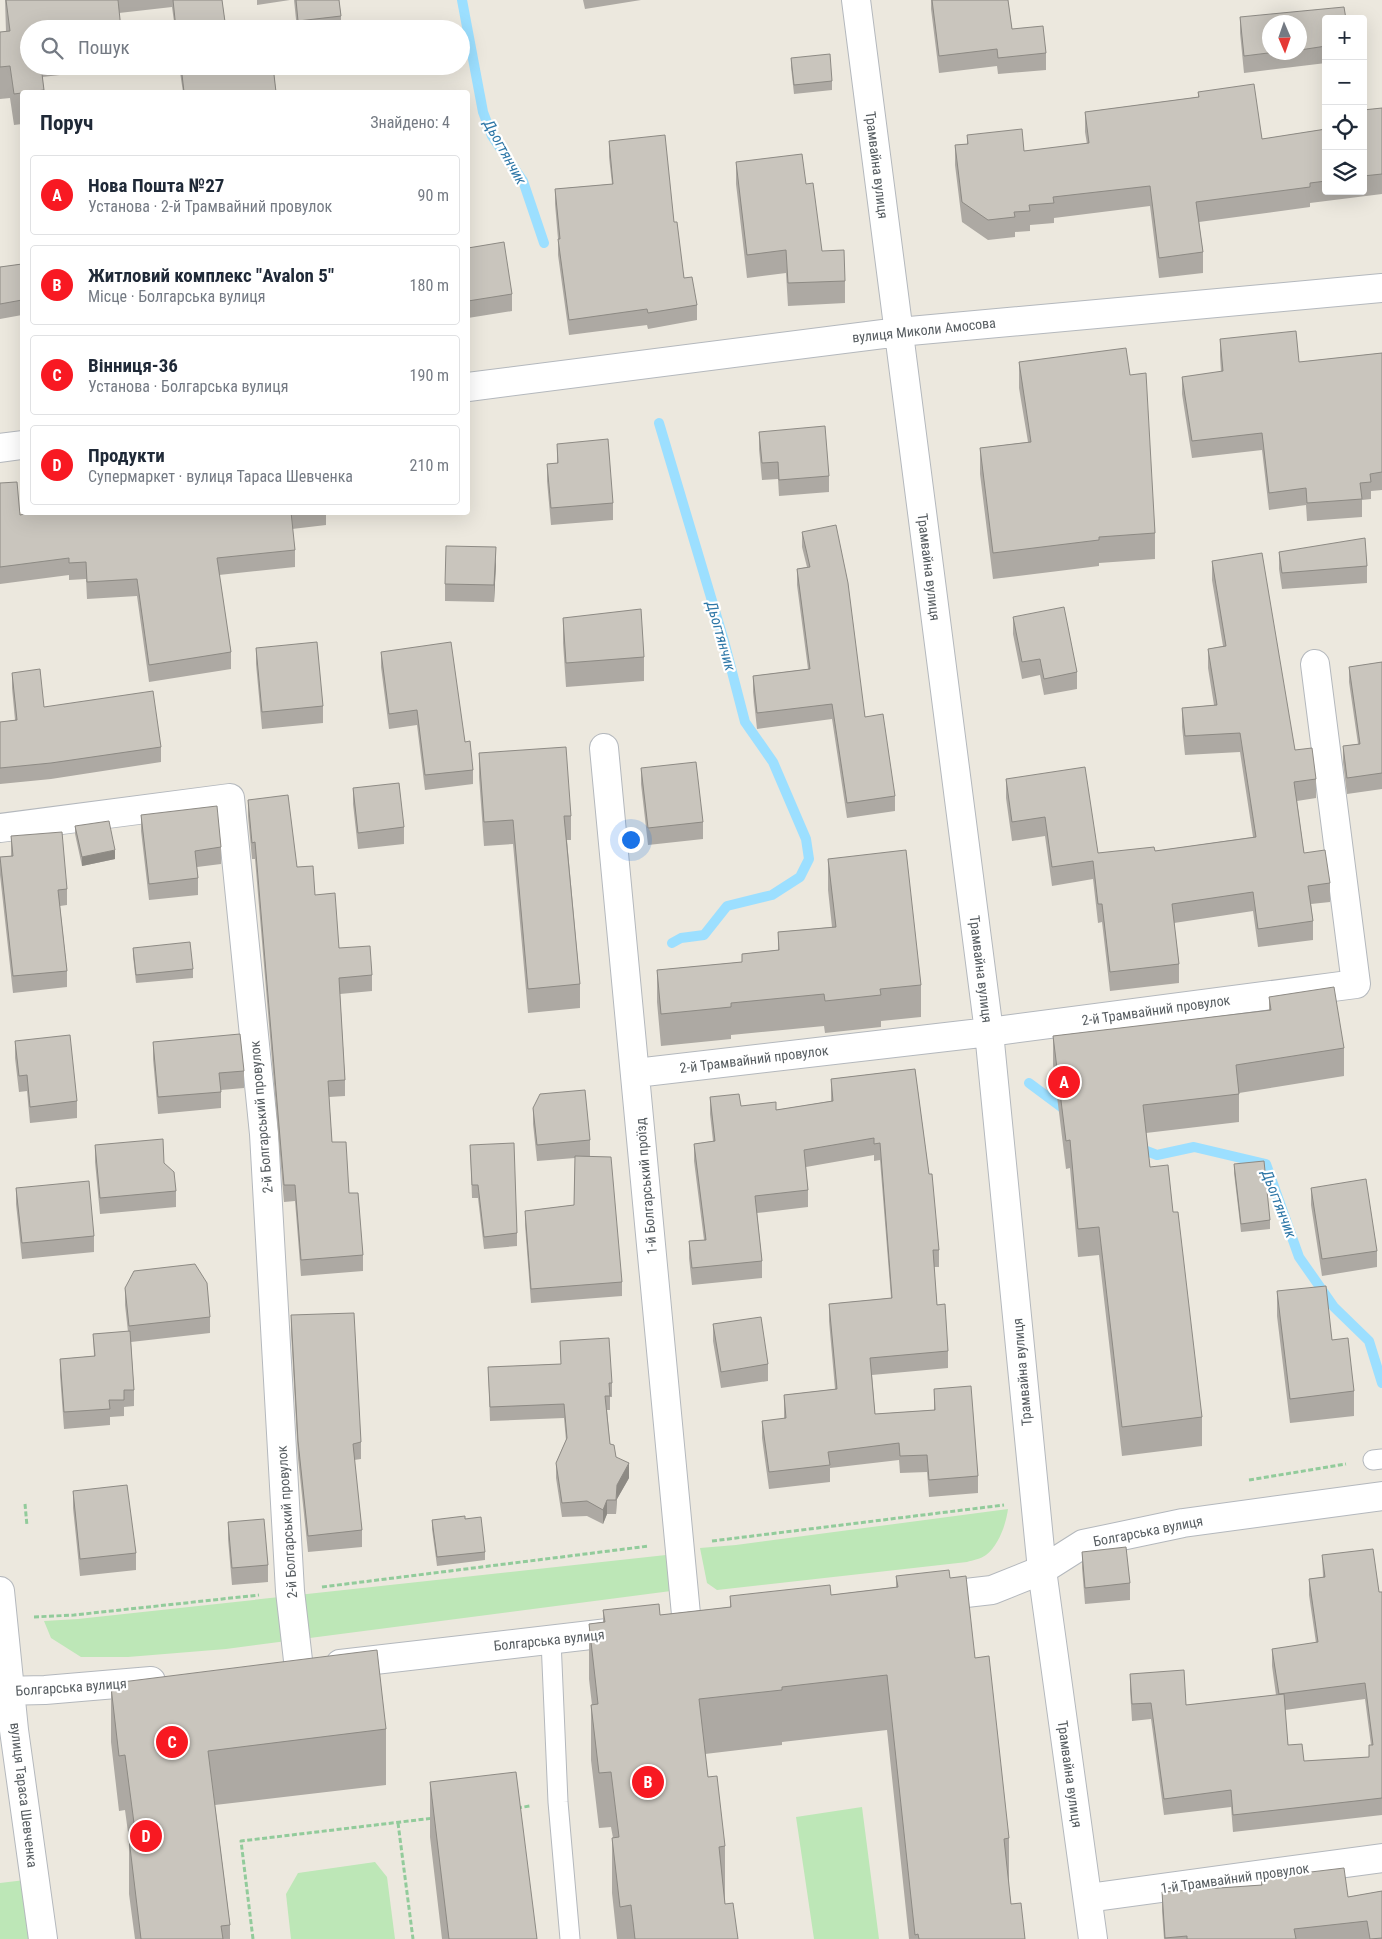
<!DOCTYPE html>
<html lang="uk">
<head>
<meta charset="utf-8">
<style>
	:root { --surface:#fff; --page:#f6f6f7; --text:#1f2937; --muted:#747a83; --line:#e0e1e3; --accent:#f81922 }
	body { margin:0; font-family:"Roboto Condensed",sans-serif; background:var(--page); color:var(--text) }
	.controls { position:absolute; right:15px; top:15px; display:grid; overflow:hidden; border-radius:5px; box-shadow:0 5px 20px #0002 }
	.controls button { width:45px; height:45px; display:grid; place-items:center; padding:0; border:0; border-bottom:1px solid var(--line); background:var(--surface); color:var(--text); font:25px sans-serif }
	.compass { position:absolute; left:1262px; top:15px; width:45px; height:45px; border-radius:50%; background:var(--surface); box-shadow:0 5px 20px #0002; rotate:178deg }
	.you { position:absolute; left:630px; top:839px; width:18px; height:18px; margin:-12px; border:4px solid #fff; border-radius:50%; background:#1a73e8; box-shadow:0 0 0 8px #1a73e833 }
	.badge { display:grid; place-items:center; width:32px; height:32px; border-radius:50%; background:var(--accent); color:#fff; font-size:16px; font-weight:700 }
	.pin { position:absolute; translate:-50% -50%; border:2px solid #fff; box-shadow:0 1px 5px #0006 }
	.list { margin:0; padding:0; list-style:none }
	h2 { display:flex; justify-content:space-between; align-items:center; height:65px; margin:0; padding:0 20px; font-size:21px }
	h2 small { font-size:16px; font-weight:400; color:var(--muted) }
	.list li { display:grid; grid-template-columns:32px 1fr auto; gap:15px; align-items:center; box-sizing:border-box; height:80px; margin:0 10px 10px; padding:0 10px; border:1px solid var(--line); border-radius:5px }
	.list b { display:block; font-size:19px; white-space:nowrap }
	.list p { margin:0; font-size:16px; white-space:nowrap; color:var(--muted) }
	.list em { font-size:16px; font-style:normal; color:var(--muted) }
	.icon { flex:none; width:28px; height:28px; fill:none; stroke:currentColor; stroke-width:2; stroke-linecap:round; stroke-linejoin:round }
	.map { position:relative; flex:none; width:1382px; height:1939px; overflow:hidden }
	.search { position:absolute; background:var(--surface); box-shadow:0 5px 20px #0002; left:20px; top:20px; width:450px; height:55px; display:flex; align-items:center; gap:12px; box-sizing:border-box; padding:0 18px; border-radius:28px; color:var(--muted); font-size:19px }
	.panel { position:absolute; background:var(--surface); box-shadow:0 5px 20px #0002; left:20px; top:90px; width:450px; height:425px; border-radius:5px }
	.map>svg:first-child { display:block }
	.green { fill:#bde7b7 }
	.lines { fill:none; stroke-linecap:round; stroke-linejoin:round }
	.stream { stroke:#9cdfff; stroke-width:10 }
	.lane-casing { stroke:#b4b8bd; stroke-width:21 }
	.street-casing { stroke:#b4b8bd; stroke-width:30 }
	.path { stroke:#92cb9b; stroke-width:3; stroke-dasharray:5 2.5; stroke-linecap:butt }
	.lane { stroke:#fff; stroke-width:19 }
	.street { stroke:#fff; stroke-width:28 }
	.wall { fill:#ada9a3; fill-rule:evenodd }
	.shaded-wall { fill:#8d8a84 }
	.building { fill:#c9c5bd; stroke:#8d8a84 }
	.labels { text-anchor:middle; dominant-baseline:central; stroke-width:4.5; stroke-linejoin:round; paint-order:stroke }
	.street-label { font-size:14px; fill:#575d61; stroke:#fff }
	.water-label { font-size:15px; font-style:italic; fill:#2e77a7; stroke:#fff }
</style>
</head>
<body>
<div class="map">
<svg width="1382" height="1939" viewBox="0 0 1382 1939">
	<rect width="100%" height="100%" fill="#ece8de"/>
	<!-- green -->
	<path class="green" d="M1008 1509C1006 1524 999 1545 986 1555 981 1559 973 1560 967 1562L717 1590 707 1583 700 1548 736 1545Z
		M666 1555 671 1591 226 1649 128 1657H81L51 1638 44 1621 78 1619Z
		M862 1807 879 1939H814L796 1817Z
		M375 1862 387 1877 395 1939H291L286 1894 298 1873Z
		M25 1880 31 1939H0V1883Z"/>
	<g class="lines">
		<!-- stream -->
		<path class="stream" d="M462 0 483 112 492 136 523 181 544 243
			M659 423 724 641 745 722 773 762 806 839 809 859 800 877 772 895 727 906 704 935 681 938 672 943
			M1029 1083 1068 1112
			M1136 1147 1157 1155 1194 1147 1266 1164 1299 1257 1334 1307 1369 1341 1382 1383"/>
		<!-- lane casing -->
		<g class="lane-casing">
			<path id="lane" d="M1373 1460 1382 1459
				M551 1640 558 1802 570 1939"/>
		</g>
		<!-- street casing -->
		<g class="street-casing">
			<path id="street" d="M856 0 989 1032 1042 1570 1093 1939
				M468 387 899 332 1382 288
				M0 448 22 445
				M604 748 687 1625
				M0 828 230 798 264 1134 290 1591 299 1669
				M636 1073 989 1032 1356 984 1315 664
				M0 1591 14 1730 43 1939
				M931 1597 992 1590 1042 1570 1083 1544 1183 1523 1382 1496
				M340 1664 625 1631
				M0 1691 45 1690 151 1681
				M1088 1898 1382 1858"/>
		</g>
		<!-- path -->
		<path class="path" d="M1249 1480 1346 1464
			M25 1504 27 1526
			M712 1541 1004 1505
			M322 1587 649 1546
			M34 1617 74 1615 259 1595
			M517 1808 530 1806
			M398 1823 413 1939
			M253 1939 241 1841 434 1818"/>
		<!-- lane -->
		<use href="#lane" class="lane"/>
		<!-- street -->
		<use href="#street" class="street"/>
	</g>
	<!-- wall -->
	<path class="wall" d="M5 0H222L226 29H175L172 7 119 13 29 29V66H122V68L42 77 44 92H22V124L14 125 10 98 0 99V32H6Z
		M257 0H290L257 5Z
		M294 0H339L341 16V29H297Z
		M583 0H641L585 9Z
		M931 0H1008L1012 29 1046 53V70L998 74 997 66 939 73 931 9Z
		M1240 17 1326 19V63L1244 73 1240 33ZM1300 22V52H1270Z
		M791 58 832 81V90L794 94 791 67Z
		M179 66H273L276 92H183Z
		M1198 92 1262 139 1326 129V191H1363V110L1382 108V194L1310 203V207L1199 222 1203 252V273L1159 278 1150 206 1054 218V223L1030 225V231L1015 232V237L988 240 962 222 955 165V145L967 144V135L1024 151 1087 144 1085 132V112L1198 97Z
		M609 141 674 222 684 278 697 305V320L648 329 647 325 569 335 558 255V239L555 204V189L612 184 609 157Z
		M736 162 806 184 822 251 845 281V303L788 306 786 273 747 278 736 184Z
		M468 248 512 294V311L468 318Z
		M22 264V315L0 319V267Z
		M1220 339 1299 362 1382 353V490L1371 491V499L1362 500V517L1307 521 1306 505 1269 510 1262 450 1192 458 1182 394V377L1221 372 1220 356Z
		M1019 362 1130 375 1155 533V559L1099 563V566L993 579 980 474V448L1028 442 1019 388Z
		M759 432 829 476V492L779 496 778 479 762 480 759 449Z
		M557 444 613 503V520L551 525 547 481V464L557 463Z
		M0 483 20 515 34 512H326V525L292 529 295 550V567L219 575 231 652V669L149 682 137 596 87 599 86 579 69 580V575L0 584Z
		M802 532 865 717 895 796V811L847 818 832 719 757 729 753 692V676L808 669 797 585V569L807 567 802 547Z
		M1279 552 1367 566V583L1282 589 1279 569Z
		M1212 561 1295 750 1316 779V798L1297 801 1304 853 1330 883V902L1311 904 1313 921V940L1258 947 1253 911 1174 923 1179 964V983L1110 991 1102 922 1098 923 1093 879 1052 886 1045 836 1012 841 1006 798V779L1098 853 1155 851 1253 837 1240 752 1185 755 1182 727V708L1214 705 1208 668V649L1223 646 1212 580Z
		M496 563 494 602 445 601V584Z
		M1013 617 1077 672V689L1044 695 1040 675 1022 679 1013 634Z
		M563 618 644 657V681L566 687 563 643Z
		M256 648 323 706V723L262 729 256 664Z
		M381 652 465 742 473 770V784L425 790 417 725 389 729 381 667Z
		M1382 662V789L1347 794 1343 762V746L1358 744 1349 682V667Z
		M12 673 44 707 161 747V762L51 779 0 784V722L15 720 12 688Z
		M479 753 571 816V840H567L580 984V1008L528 1013 513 844 484 846 479 777Z
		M641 768 703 822V839L648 845 641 784Z
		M353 788 404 827V844L358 849 353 804Z
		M248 800 297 867 315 895 339 948 372 975V991L340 994 345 1080V1096L329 1097 332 1142 349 1193 363 1255V1271L301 1276 295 1201 284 1202 255 859H252L248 816Z
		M141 815 221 847V864L197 867 198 878V895L149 900 141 831Z
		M75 826 115 859 82 866 75 834Z
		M11 836 67 889V905L60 906 67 971V987L13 993 0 875V857L11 856Z
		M828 859 921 985V1017L881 1021V1027L825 1033 824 1026 731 1035V1039L661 1046 657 1002V970L742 962V954L778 950V932L832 927 828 890Z
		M133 948 193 969V978L136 983 133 956Z
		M1269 997 1344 1048V1076L1239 1093V1122L1146 1133 1150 1167 1173 1212 1202 1417V1446L1122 1456 1099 1255 1078 1257 1070 1168 1066 1169 1053 1064V1036L1269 1011Z
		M15 1041 77 1101V1118L30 1123 27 1091 19 1092 15 1058Z
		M153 1042 244 1071V1088L221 1090V1108L158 1114 153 1059Z
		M915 1069 939 1250V1267H934L937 1305 948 1351V1368L872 1375 875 1414 934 1410V1389L978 1476V1493L929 1497 927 1472 900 1473 899 1460 830 1468V1482L769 1489 762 1438V1421L784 1419V1395L835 1389 829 1321V1304L891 1298 880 1160 874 1161V1155L806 1167 808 1190V1207L757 1213 762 1261V1278L692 1285 689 1258V1241L704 1240 694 1161V1144L713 1141 710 1114V1097L741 1106 776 1110 831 1101V1079Z
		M533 1108 590 1140V1156L622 1282V1296L531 1303 525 1225V1211L574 1205 575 1158 537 1161 533 1124Z
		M95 1145 164 1163 176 1191V1207L100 1214 95 1162Z
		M470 1145 517 1233V1246L484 1249 478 1198H472Z
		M1234 1164 1270 1220V1229L1241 1232 1234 1173Z
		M16 1188 94 1236V1252L22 1259 16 1204Z
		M1311 1188 1377 1251V1267L1322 1276 1311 1205Z
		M125 1288 210 1317V1333L131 1342 134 1390V1406L124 1407V1416L110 1417V1425L64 1429 60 1375V1359L94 1356 93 1334 128 1332 125 1305Z
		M1277 1291 1332 1340 1354 1391V1416L1290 1423 1277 1316Z
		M291 1315 361 1442V1459L354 1460 362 1530V1547L308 1552 298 1458 291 1332Z
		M713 1324 768 1364V1381L721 1388 713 1341Z
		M560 1341 612 1383V1397H610V1410H607L610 1444 616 1457 629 1478 617 1499 616 1514H607L603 1524 587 1516 562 1517 556 1478V1463L566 1440 564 1418 490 1421 488 1367 561 1364Z
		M73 1491 136 1553V1570L80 1576 73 1508Z
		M465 1519 485 1552V1560L437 1566 432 1529V1520Z
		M228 1522 268 1565V1582L232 1585 228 1539Z
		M1082 1552 1130 1583V1600L1085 1604 1082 1568Z
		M1322 1555 1379 1592H1382V1815L1233 1832 1231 1807 1164 1815 1151 1719 1132 1721 1130 1690V1674L1186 1705 1276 1695 1272 1666V1649L1316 1643 1309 1595V1579L1323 1577ZM1365 1699 1371 1745H1369V1757L1304 1761 1288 1745 1285 1710Z
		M896 1576 950 1578 975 1658 1009 1838V1887L1011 1904 1025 1939H909L887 1730 782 1742V1745L705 1754 708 1777 725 1846V1904L738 1939H617L612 1893V1838H613L611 1827 599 1828 591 1760V1705H592L589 1679V1624L603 1622V1610L660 1615 730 1607V1596L831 1595 896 1587Z
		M114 1683 386 1729V1785L215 1805 230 1925V1939H135L129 1894V1840L125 1810 119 1811 111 1742V1687H114Z
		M430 1782 537 1939H442L430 1837Z
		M1261 1878 1348 1897 1382 1891V1939H1164L1162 1911V1892L1261 1885Z"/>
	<!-- shaded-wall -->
	<path class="shaded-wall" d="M496 547V563L494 602V585Z
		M115 850V859L82 866V857Z
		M629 1463V1478L617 1499 616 1514 617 1485Z
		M607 1500V1514L603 1524V1510Z"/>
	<!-- building -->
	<path class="building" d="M6 0H118L121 29H29V66H41L44 90 14 94 10 66 0 67V32L10 31Z
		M173 0H222L226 29H176Z
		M296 0H339L341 16 298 21Z
		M932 0H1008L1012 29 1043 26 1046 53 998 58 997 49 939 56Z
		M1344 7 1346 19H1326V46L1300 50V22H1270V52H1276L1244 56 1240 17Z
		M830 54 832 81 794 85 791 58Z
		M181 66H273L276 92H184Z
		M1254 84 1262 139 1326 129V181L1310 183V187L1196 202 1203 252 1159 258 1150 186 1053 197 1054 203 1029 205 1030 211 1014 212 1015 217 988 220 962 202 955 145 968 144 967 135 1022 129 1024 151 1089 143 1085 112 1199 97 1198 92Z
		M1382 108V174L1363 176V110Z
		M665 135 674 222H677L684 278 692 277 697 305 648 313 647 309 569 320 558 239H560L555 189 613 184 609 141Z
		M802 154 806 184 813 183 822 251 844 250 845 281 788 283 786 250 747 255 736 162Z
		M504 242 512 294 468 301V248Z
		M22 264V300L0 304V267Z
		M1296 331 1299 362 1382 353V472L1370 474 1371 482 1360 483 1362 499 1307 503 1306 488 1269 493 1262 433 1192 441 1182 377 1223 371 1220 339Z
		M1126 348 1130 375 1146 373 1155 533 1099 537V540L993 553 980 448 1031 442 1019 362Z
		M825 426 829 476 779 480 778 462 762 463 759 432Z
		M608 439 613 503 551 508 547 464 558 463 557 444Z
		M17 482 20 515 34 512H291L295 550 217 558 231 652 149 665 137 579 87 582 86 562 69 563V558L0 567V483Z
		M836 525 848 583 865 717 883 714 895 796 847 803 832 704 757 713 753 676 810 669 797 569 810 567 802 532Z
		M1365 538 1367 566 1282 573 1279 552Z
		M446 546 496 547 494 585 445 584Z
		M1262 553 1295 750 1312 748 1316 779 1294 782 1304 853 1325 850 1330 883 1308 886 1313 921 1258 929 1253 892 1172 904 1179 964 1110 972 1102 904H1098L1093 861 1052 867 1045 817 1012 822 1006 779 1085 767 1098 853 1154 847 1155 851 1256 837 1240 733 1185 736 1182 708 1217 705 1208 649 1226 646 1212 561Z
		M1064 607 1077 672 1044 679 1040 659 1022 662 1013 617Z
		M641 609 644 657 566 663 563 618Z
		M317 642 323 706 262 712 256 648Z
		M451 642 465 742 470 741 473 770 425 775 417 710 389 714 381 652Z
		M1382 662V773L1347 778 1343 746 1360 744 1349 667Z
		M40 669 44 707 153 691 161 747 51 763 0 768V722L17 720 12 673Z
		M566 747 571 816H564L580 984 528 989 513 820 484 822 479 753Z
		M696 762 703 822 648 828 641 768Z
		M399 783 404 827 358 833 353 788Z
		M288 795 297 867 313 866 315 895 335 893 339 948 370 946 372 975 339 978 345 1080 328 1081 332 1142H346L349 1193H358L363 1255 301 1260 295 1185H284L255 842 252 843 248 800Z
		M217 806 221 847 195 851 198 878 149 884 141 815Z
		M109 821 115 850 82 857 75 826Z
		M62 832 67 889 58 890 67 971 13 976 0 857 13 856 11 836Z
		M906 850 921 985 880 989 881 995 825 1001 824 994 731 1003V1007L661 1014 657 970 742 962V954L779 950 778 932 836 927 828 859Z
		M190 942 193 969 136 975 133 948Z
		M1334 987 1344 1048 1236 1065 1239 1094 1143 1105 1150 1167 1168 1165 1173 1212H1178L1202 1417 1122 1427 1099 1227 1078 1229 1070 1140 1066 1141 1053 1036 1271 1010 1269 997Z
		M240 1034 244 1071 219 1073 221 1092 158 1097 153 1042Z
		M70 1035 77 1101 30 1107 27 1075 19 1076 15 1041Z
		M915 1069 929 1174H932L939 1250H933L937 1305 945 1304 948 1351 870 1358 875 1414 935 1410 934 1389 971 1386 978 1476 929 1480 927 1455 900 1456 899 1443 828 1452 830 1465 769 1472 762 1421 786 1418 784 1395 837 1389 829 1304 892 1298 880 1143 874 1144V1138L804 1150 808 1190 755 1196 762 1261 692 1268 689 1241 706 1240 694 1144 715 1141 710 1097 739 1094 741 1106 776 1102V1110L833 1101 831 1079Z
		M585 1090 590 1140 537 1145 533 1108 540 1094Z
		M163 1139 164 1163 174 1172 176 1191 100 1198 95 1145Z
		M514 1143 517 1233 484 1237 478 1185H472L470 1145Z
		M575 1156 611 1157 622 1282 531 1289 525 1211 574 1205Z
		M1264 1161 1270 1220 1241 1224 1234 1164Z
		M1366 1179 1377 1251 1322 1259 1311 1188Z
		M89 1181 94 1236 22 1243 16 1188Z
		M195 1264 207 1283 210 1317 129 1326 125 1288 134 1271Z
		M1326 1286 1332 1340 1348 1338 1354 1391 1290 1399 1277 1291Z
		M354 1313 361 1442 353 1444 362 1530 308 1536 298 1441 291 1315Z
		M761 1317 768 1364 721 1372 713 1324Z
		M130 1331 134 1390H124V1400H109L110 1409 64 1412 60 1359 95 1356 93 1334Z
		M609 1338 612 1383H609L610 1396H605L610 1444 614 1445 616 1457 629 1463 617 1485 616 1500H607L603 1510 587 1501 562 1503 556 1463 567 1438 564 1404 490 1407 488 1367 561 1364 560 1341Z
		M127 1485 136 1553 80 1559 73 1491Z
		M465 1516V1519L481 1517 485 1552 437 1557 432 1520Z
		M264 1519 268 1565 232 1568 228 1522Z
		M1126 1547 1130 1583 1085 1588 1082 1552Z
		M1373 1549 1379 1592H1382V1798L1233 1815 1231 1790 1164 1799 1151 1703 1132 1704 1130 1674 1184 1670 1186 1705 1284 1694 1288 1745 1302 1744 1304 1761 1369 1757V1745H1373L1365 1683 1279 1694 1272 1649 1318 1642 1309 1579 1325 1577 1322 1555Z
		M949 1570 950 1578 966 1576 975 1658 989 1656 1009 1838 1004 1839 1011 1904 1021 1903 1025 1939H919L918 1934 915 1935 887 1675 782 1687V1690L699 1699 708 1777 717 1776 725 1846 719 1847 725 1904 733 1903 738 1939H635L631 1905 620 1907 612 1838 619 1837 611 1772 599 1773 591 1705 598 1704 589 1624 605 1622 603 1610 659 1604 660 1615 731 1607 730 1596 830 1585 831 1595 898 1587 896 1576Z
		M377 1650 386 1729 208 1751 230 1925 221 1926 223 1939H141L129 1839 136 1838 125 1755 119 1756 111 1687 114 1686V1683Z
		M516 1772 537 1939H449L430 1782Z
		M1344 1868 1348 1897 1382 1891V1938L1370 1939 1367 1921 1294 1929 1296 1939H1187V1936L1165 1938 1162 1892 1262 1885 1261 1878Z"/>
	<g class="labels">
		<!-- street labels -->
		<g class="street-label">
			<text transform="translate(877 165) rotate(83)">Трамвайна вулиця</text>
			<text transform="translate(924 330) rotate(-6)">вулиця Миколи Амосова</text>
			<text transform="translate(929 567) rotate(83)">Трамвайна вулиця</text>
			<text transform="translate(981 969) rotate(83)">Трамвайна вулиця</text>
			<text transform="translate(1156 1010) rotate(-8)">2-й Трамвайний провулок</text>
			<text transform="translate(754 1059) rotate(-7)">2-й Трамвайний провулок</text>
			<text transform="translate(261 1117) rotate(-95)">2-й Болгарський провулок</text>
			<text transform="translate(646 1186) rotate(-95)">1-й Болгарський проїзд</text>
			<text transform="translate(1022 1372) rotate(-95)">Трамвайна вулиця</text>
			<text transform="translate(287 1522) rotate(-94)">2-й Болгарський провулок</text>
			<text transform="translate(1148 1531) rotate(-11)">Болгарська вулиця</text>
			<text transform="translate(549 1640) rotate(-6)">Болгарська вулиця</text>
			<text transform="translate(71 1687) rotate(-4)">Болгарська вулиця</text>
			<text transform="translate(1070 1774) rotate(82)">Трамвайна вулиця</text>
			<text transform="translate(24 1795) rotate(83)">вулиця Тараса Шевченка</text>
			<text transform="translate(1235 1878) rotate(-8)">1-й Трамвайний провулок</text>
		</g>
		<!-- water labels -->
		<g class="water-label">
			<text transform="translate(505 152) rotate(61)">Дьогтянчик</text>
			<text transform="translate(721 636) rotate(74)">Дьогтянчик</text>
			<text transform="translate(1279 1204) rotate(69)">Дьогтянчик</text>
		</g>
	</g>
</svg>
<div class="controls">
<button>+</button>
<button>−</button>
<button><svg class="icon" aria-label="locate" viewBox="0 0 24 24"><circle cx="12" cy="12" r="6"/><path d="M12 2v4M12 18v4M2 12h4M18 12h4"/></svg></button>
<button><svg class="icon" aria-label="layers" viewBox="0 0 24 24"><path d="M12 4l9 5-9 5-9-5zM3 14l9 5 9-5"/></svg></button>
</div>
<svg class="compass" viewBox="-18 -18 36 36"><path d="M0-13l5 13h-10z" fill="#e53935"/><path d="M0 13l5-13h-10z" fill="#747a83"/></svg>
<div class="you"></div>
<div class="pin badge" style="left:1064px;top:1082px">A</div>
<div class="pin badge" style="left:648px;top:1782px">B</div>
<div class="pin badge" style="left:172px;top:1742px">C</div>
<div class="pin badge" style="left:146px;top:1836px">D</div>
<div class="search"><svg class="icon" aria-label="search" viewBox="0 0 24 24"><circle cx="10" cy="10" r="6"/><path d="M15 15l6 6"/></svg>Пошук</div>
<section class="panel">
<h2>Поруч<small>Знайдено: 4</small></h2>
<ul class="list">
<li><span class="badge">A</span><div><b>Нова Пошта №27</b><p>Установа · 2-й Трамвайний провулок</p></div><em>90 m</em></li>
<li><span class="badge">B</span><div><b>Житловий комплекс &quot;Avalon 5&quot;</b><p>Місце · Болгарська вулиця</p></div><em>180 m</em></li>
<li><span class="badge">C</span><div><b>Вінниця-36</b><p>Установа · Болгарська вулиця</p></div><em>190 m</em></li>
<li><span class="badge">D</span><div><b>Продукти</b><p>Супермаркет · вулиця Тараса Шевченка</p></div><em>210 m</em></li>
</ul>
</section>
</div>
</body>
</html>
